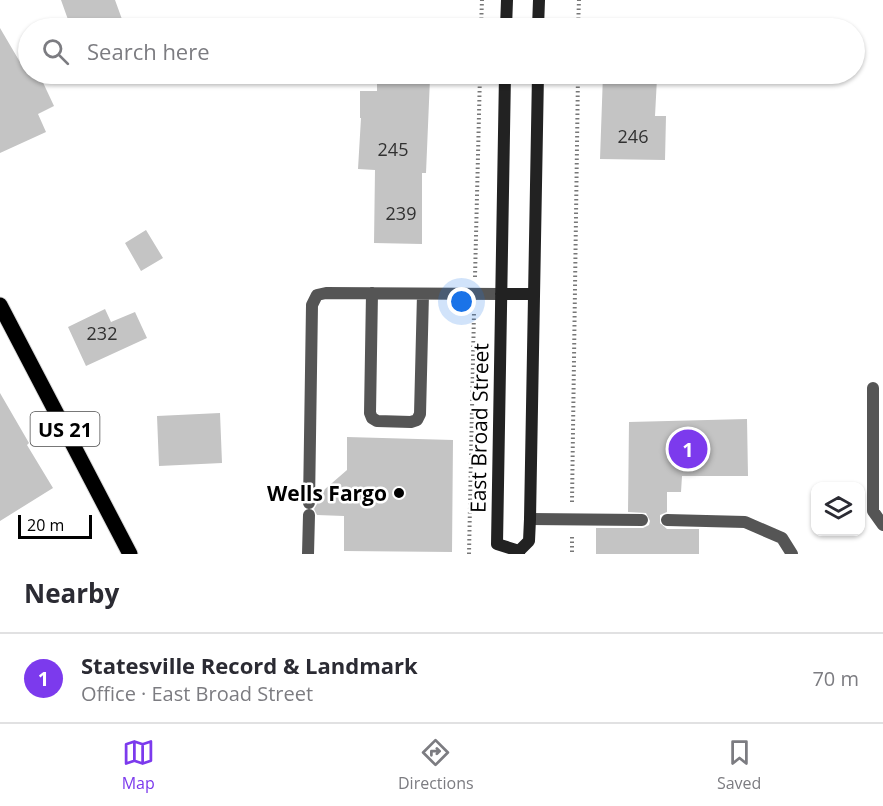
<!DOCTYPE html>
<html lang="en">
<head>
<meta charset="utf-8">
<style>
	:root { --surface:#fff; --page:#f7f7f7; --text:#2b2b33; --muted:#7c7c81; --line:#e1e1e2; --accent:#7c3aed }
	body { margin:0; font-family:"Open Sans",sans-serif; background:var(--page); color:var(--text) }
	.controls { position:absolute; right:18px; bottom:18px; display:grid; overflow:hidden; border-radius:12px; box-shadow:0 2px 4px #0004 }
	.controls button { width:54px; height:54px; display:grid; place-items:center; padding:0; border:0; border-bottom:2px solid var(--line); background:var(--surface); color:var(--text); font:30px sans-serif }
	.scale { position:absolute; left:18px; bottom:15px; width:74px; box-sizing:border-box; padding-left:6px; border:3px solid #000; border-top:0; font-size:16px; line-height:21px; white-space:nowrap; color:#000; -webkit-text-stroke:4px #fff; paint-order:stroke }
	.you { position:absolute; left:462px; top:302px; width:21px; height:21px; margin:-15px; border:4px solid #fff; border-radius:50%; background:#1a73e8; box-shadow:0 0 0 9px #1a73e833 }
	.badge { display:grid; place-items:center; width:39px; height:39px; border-radius:50%; background:var(--accent); color:#fff; font-size:20px; font-weight:700 }
	.pin { position:absolute; translate:-50% -50%; border:3px solid #fff; box-shadow:0 2px 6px #0006 }
	.list { margin:0; padding:0; list-style:none }
	h2 { display:flex; justify-content:space-between; align-items:center; height:78px; margin:0; padding:0 24px; font-size:26px }
	h2 small { font-size:20px; font-weight:400; color:var(--muted) }
	.list li { display:grid; grid-template-columns:39px 1fr auto; gap:18px; align-items:center; box-sizing:border-box; height:90px; padding:0 24px; border-top:2px solid var(--line) }
	.list b { display:block; font-size:22px; white-space:nowrap }
	.list p { margin:0; font-size:20px; white-space:nowrap; color:var(--muted) }
	.list em { font-size:20px; font-style:normal; color:var(--muted) }
	.icon { flex:none; width:33px; height:33px; fill:none; stroke:currentColor; stroke-width:2; stroke-linecap:round; stroke-linejoin:round }
	.map { position:relative; flex:none; width:883px; height:554px; overflow:hidden }
	.search { position:absolute; background:var(--surface); box-shadow:0 2px 4px #0004; left:18px; right:18px; top:18px; height:66px; display:flex; align-items:center; gap:15px; box-sizing:border-box; padding:0 21px; border-radius:33px; color:var(--muted); font-size:22px }
	.sheet { height:168px; background:var(--surface) }
	nav { display:flex; justify-content:space-around; align-items:center; box-sizing:border-box; height:84px; border-top:2px solid var(--line); background:var(--surface); font-size:16px; color:var(--muted) }
	nav a { display:grid; justify-items:center; gap:3px }
	nav .on { color:var(--accent) }
	.map>svg:first-child { display:block }
	.building { fill:#c4c4c4 }
	.lines { fill:none; stroke-linecap:round; stroke-linejoin:round }
	.primary-casing { stroke:#dbdbdb; stroke-width:17 }
	.path { stroke:#777; stroke-width:4; stroke-dasharray:1.5 3; stroke-linecap:butt }
	.lane { stroke:#555; stroke-width:12 }
	.secondary { stroke:#222; stroke-width:12 }
	.primary { stroke:#000; stroke-width:15 }
	.poi-dot { fill:#000; stroke:#fff; stroke-width:2 }
	.labels { text-anchor:middle; dominant-baseline:central; stroke-width:5; stroke-linejoin:round; paint-order:stroke }
	.number-label { font-size:18px; fill:#313131 }
	.shield { fill:#fff; stroke:#4c4c4c; stroke-width:1.5 }
	.shield-label { font-size:20px; font-weight:bold; fill:#000 }
	.street-label { font-size:21px; fill:#000; stroke:#fff }
	.poi-label { font-size:21px; font-weight:bold; fill:#000; stroke:#fff; text-anchor:end }
</style>
</head>
<body>
<div class="map">
<svg width="883" height="554" viewBox="0 0 883 554">
	<rect width="100%" height="100%" fill="#fff"/>
	<!-- building -->
	<path class="building" d="M61 0H115L123 22 105 28H71Z
		M0 28 27 74H39L54 106 38 114 46 132 0 153Z
		M603 74H648V78H657L655 116H666L665 160 600 159Z
		M377 77 430 78 426 173H422V244L374 243 375 170 358 169 361 118H360V91H377Z
		M146 230 163 258 141 271 125 243Z
		M105 309 111 322 135 312 147 338 86 366 68 327Z
		M0 393 29 443 27 445 53 488 0 521Z
		M220 413 222 463 159 466 157 416Z
		M747 419 748 476H682L681 492H667V512L660 515V523L667 529H699V554H596V528H643L649 525 650 521 646 513 628 512 629 422Z
		M347 437 453 440 452 552 344 551V516L317 515 314 509 317 504V496L347 470Z"/>
	<g class="lines">
		<!-- primary casing -->
		<g class="primary-casing">
			<path id="primary" d="M0 305 130 554"/>
		</g>
		<!-- path -->
		<path class="path" d="M481 28 482 0
			M578 28 579 0
			M475 277 480 74
			M572 502 578 74
			M572 537V554
			M469 554 474 312"/>
		<!-- lane -->
		<path class="lane" d="M372 293 370 413 372 418 377 421 411 422 417 420 420 414 423 294
			M873 388V511L883 525
			M309 503 312 305 317 295 326 293 501 294
			M530 519 642 520
			M667 520 745 522 782 538 792 554
			M308 554 309 515"/>
		<!-- secondary -->
		<path class="secondary" d="M506 28 507 0
			M538 28 539 0
			M505 74 497 544 519 551
			M501 294H534
			M519 554V551L529 541 530 519 538 74"/>
		<!-- primary -->
		<use href="#primary" class="primary"/>
	</g>
	<!-- markers -->
	<circle class="poi-dot" cx="399" cy="493" r="6"/>
	<g class="labels">
		<!-- number labels -->
		<g class="number-label">
			<text x="633" y="136">246</text>
			<text x="393" y="149">245</text>
			<text x="401" y="213">239</text>
			<text x="102" y="333">232</text>
		</g>
		<!-- shield labels -->
		<rect class="shield" x="30.5" y="412" width="69" height="34" rx="4.5"/>
		<g class="shield-label">
			<text x="65" y="429">US 21</text>
		</g>
		<!-- street labels -->
		<g class="street-label">
			<text transform="translate(479 428) rotate(-89)">East Broad Street</text>
		</g>
		<!-- poi labels -->
		<g class="poi-label">
			<text x="387" y="493">Wells Fargo</text>
		</g>
	</g>
</svg>
<div class="controls">
<button><svg class="icon" aria-label="layers" viewBox="0 0 24 24"><path d="M12 4l9 5-9 5-9-5zM3 14l9 5 9-5"/></svg></button>
</div>
<div class="scale">20 m</div>
<div class="you"></div>
<div class="pin badge" style="left:688px;top:449px">1</div>
<div class="search"><svg class="icon" aria-label="search" viewBox="0 0 24 24"><circle cx="10" cy="10" r="6"/><path d="M15 15l6 6"/></svg>Search here</div>
</div>
<section class="sheet">
<h2>Nearby<small></small></h2>
<ul class="list">
<li><span class="badge">1</span><div><b>Statesville Record &amp; Landmark</b><p>Office · East Broad Street</p></div><em>70 m</em></li>
</ul>
</section>
<nav>
<a class="on"><svg class="icon" aria-label="map" viewBox="0 0 24 24"><path d="M3 6l6-2 6 2 6-2v14l-6 2-6-2-6 2zM9 4v14M15 6v14"/></svg>Map</a>
<a><svg class="icon" aria-label="directions" viewBox="0 0 24 24"><path d="M12 3l9 9-9 9-9-9zM9 14v-3h6M13 9l2 2-2 2"/></svg>Directions</a>
<a><svg class="icon" aria-label="saved" viewBox="0 0 24 24"><path d="M7 4h10v16l-5-4-5 4z"/></svg>Saved</a>
</nav>
</body>
</html>
